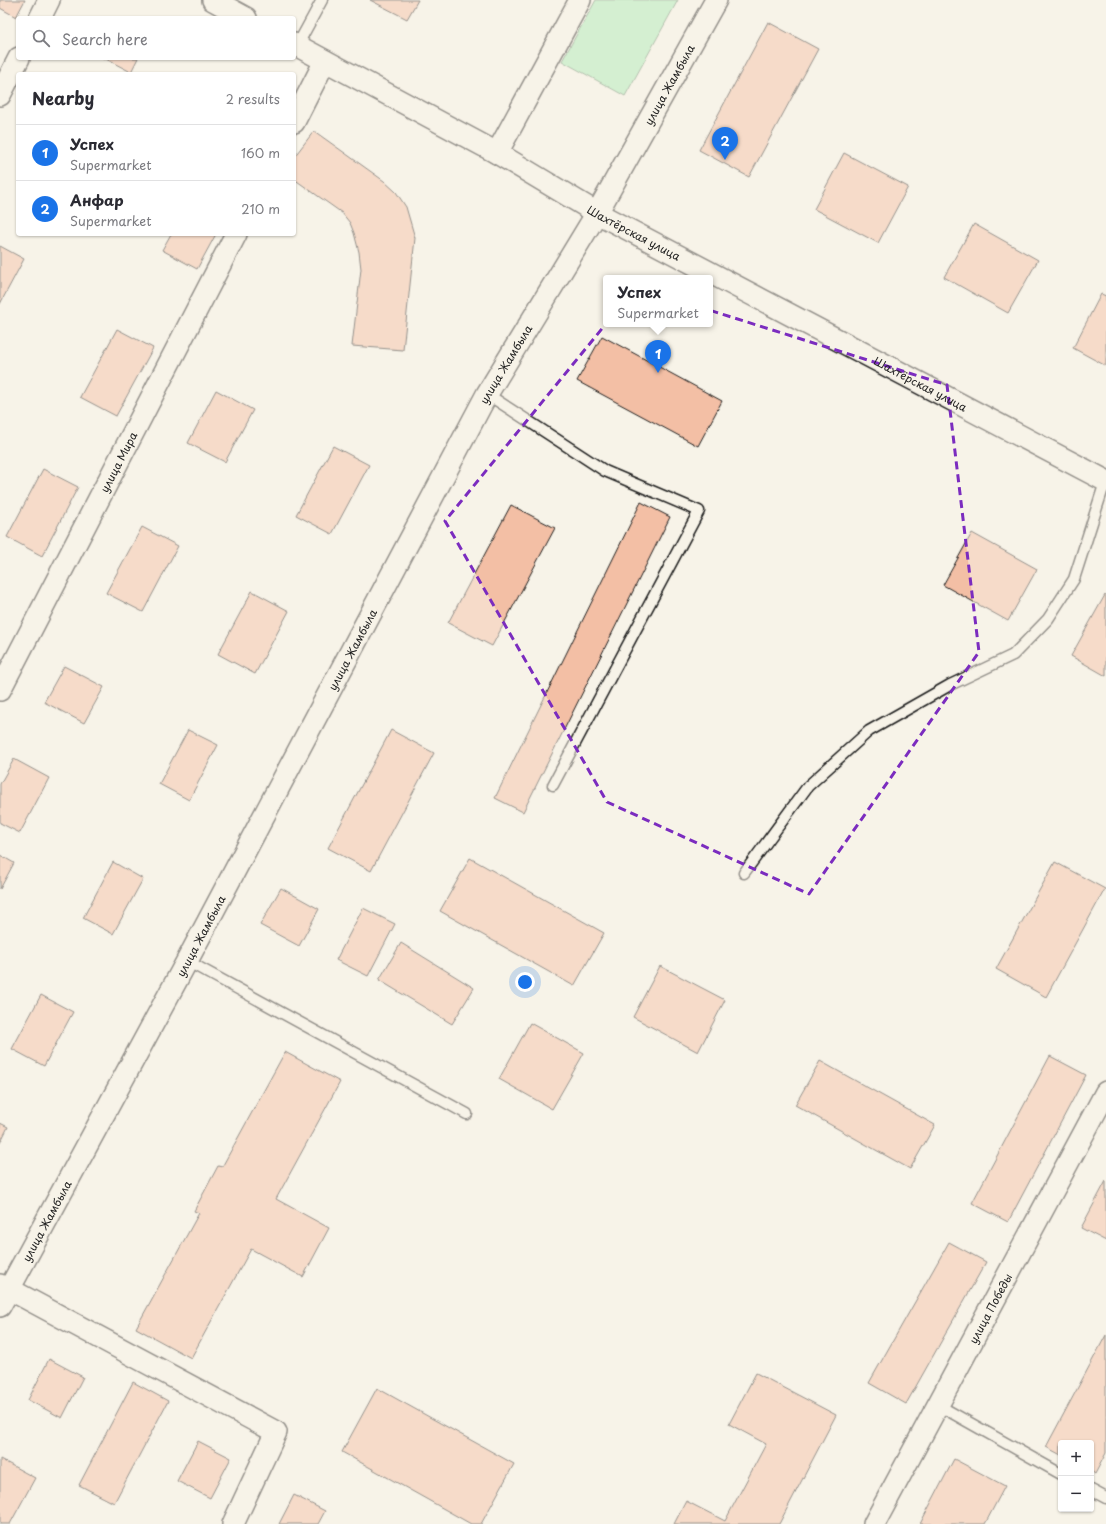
<!DOCTYPE html>
<html lang="en">
<head>
<meta charset="utf-8">
<style>
	:root { --surface:#fff; --page:#f2f2f3; --text:#2b2b33; --muted:#7c7c81; --line:#e1e1e2; --accent:#1a73e8 }
	body { margin:0; font-family:"Playpen Sans",sans-serif; background:var(--page); color:var(--text) }
	.controls { position:absolute; right:12px; bottom:12px; display:grid; overflow:hidden; border-radius:4px; box-shadow:0 1px 3px #0004 }
	.controls button { width:36px; height:36px; display:grid; place-items:center; padding:0; border:0; border-bottom:1px solid var(--line); background:var(--surface); color:var(--text); font:20px sans-serif }
	.you { position:absolute; left:525px; top:982px; width:14px; height:14px; margin:-10px; border:3px solid #fff; border-radius:50%; background:#1a73e8; box-shadow:0 0 0 6px #1a73e833 }
	.badge { display:grid; place-items:center; width:26px; height:26px; border-radius:50%; background:var(--accent); color:#fff; font-size:13px; font-weight:700 }
	.pin { position:absolute; translate:-50% -33px; filter:drop-shadow(0 1px 2px #0008) }
	.pin::after { content:''; position:absolute; top:21px; width:14px; height:12px; background:inherit; clip-path:polygon(0 0,100% 0,50% 100%) }
	.popup { position:absolute; left:603px; top:275px; width:110px; height:52px; box-sizing:border-box; display:grid; place-content:center; border-radius:4px; background:var(--surface); filter:drop-shadow(0 1px 3px #0005); font-size:13px; white-space:nowrap; color:var(--muted) }
	.popup b { font-size:15px; color:var(--text) }
	.popup::after { content:''; position:absolute; left:50%; top:100%; margin-left:-8px; border:8px solid transparent; border-top-color:var(--surface) }
	.list { margin:0; padding:0; list-style:none }
	h2 { display:flex; justify-content:space-between; align-items:center; height:52px; margin:0; padding:0 16px; font-size:17px }
	h2 small { font-size:13px; font-weight:400; color:var(--muted) }
	.list li { display:grid; grid-template-columns:26px 1fr auto; gap:12px; align-items:center; box-sizing:border-box; height:56px; padding:0 16px; border-top:1px solid var(--line) }
	.list b { display:block; font-size:15px; white-space:nowrap }
	.list p { margin:0; font-size:13px; white-space:nowrap; color:var(--muted) }
	.list em { font-size:13px; font-style:normal; color:var(--muted) }
	.icon { flex:none; width:22px; height:22px; fill:none; stroke:currentColor; stroke-width:2; stroke-linecap:round; stroke-linejoin:round }
	.map { position:relative; flex:none; width:1106px; height:1524px; overflow:hidden }
	.search { position:absolute; background:var(--surface); box-shadow:0 1px 3px #0004; left:16px; top:16px; width:280px; height:44px; display:flex; align-items:center; gap:10px; box-sizing:border-box; padding:0 14px; border-radius:4px; color:var(--muted); font-size:15px }
	.panel { position:absolute; background:var(--surface); box-shadow:0 1px 3px #0004; left:16px; top:72px; width:280px; height:164px; border-radius:4px }
	.map>svg:first-child { display:block }
	.green { fill:#a8ecb6; stroke:#628469 }
	.building { fill:#f3bfa5; stroke:#1c1c1c }
	.lines { fill:none; stroke-linecap:round; stroke-linejoin:round }
	.lane-casing { stroke:#1c1c1c; stroke-width:13 }
	.street-casing { stroke:#1c1c1c; stroke-width:24 }
	.lane { stroke:#f7f3e8; stroke-width:10 }
	.street { stroke:#f7f3e8; stroke-width:21 }
	.marked { fill:none; stroke:#7b2cbf; stroke-width:3; stroke-dasharray:8 5; stroke-linejoin:round }
	.labels { text-anchor:middle; dominant-baseline:central; stroke-width:4; stroke-linejoin:round; paint-order:stroke }
	.street-label { font-size:11px; fill:#1c1c1c; stroke:#f7f3e8 }
</style>
</head>
<body>
<div class="map">
<svg width="1106" height="1524" viewBox="0 0 1106 1524">
	<rect width="100%" height="100%" fill="#f7f3e8"/>
	<filter id="ink" filterUnits="userSpaceOnUse"><feTurbulence type="fractalNoise" baseFrequency=".025" numOctaves="2"/><feDisplacementMap in="SourceGraphic" scale="8" xChannelSelector="R" yChannelSelector="G"/><feConvolveMatrix kernelMatrix="1 2 1 2 8 2 1 2 1" color-interpolation-filters="sRGB"/></filter>
	<g filter="url(#ink)">
		<!-- green -->
		<path class="green" d="M596 0H678L625 96 562 61Z"/>
		<!-- building -->
		<path class="building" d="M0 0H25L16 17 0 8Z
			M370 0H418L407 19Z
			M768 22 818 49 749 177 699 150Z
			M104 58H138L131 72Z
			M314 131 384 181 396 192 406 207 415 238 403 350 352 346 361 269 359 252 354 233 350 223 342 213 294 179V157Z
			M844 153 908 187 878 243 814 209Z
			M974 224 1038 260 1008 313 944 277Z
			M171 234H216L197 269 162 250Z
			M0 246 24 259 0 304Z
			M1101 294 1106 296V366L1073 348Z
			M117 329 153 348 116 416 80 397Z
			M602 336 722 401 698 446 577 381Z
			M216 390 253 410 225 462 188 443Z
			M333 446 369 465 332 534 296 515Z
			M43 469 78 487 42 556 7 537Z
			M641 502 670 517 523 812 495 798Z
			M511 505 555 528 492 646 448 623Z
			M142 527 178 546 143 612 106 593Z
			M972 533 1037 569 1008 621 943 585Z
			M252 591 289 611 255 674 218 654Z
			M1105 595 1106 596V676L1071 656Z
			M64 666 104 687 84 723 44 702Z
			M188 730 218 745 189 800 159 784Z
			M391 730 434 753 371 871 328 848Z
			M14 759 49 778 20 833 0 823V784Z
			M0 855 14 863 0 889Z
			M470 858 604 933 574 986 440 911Z
			M113 862 143 879 113 934 83 918Z
			M1055 862 1105 889 1046 997 996 969Z
			M281 888 319 909 299 946 260 925Z
			M363 908 395 924 368 976 336 960Z
			M401 943 474 988 452 1024 379 980Z
			M660 966 725 1000 698 1052 633 1017Z
			M41 995 73 1012 44 1066 12 1049Z
			M530 1023 584 1053 552 1109 499 1079Z
			M285 1052 340 1082 276 1199 329 1228 303 1277 251 1249 191 1358 136 1328 199 1213 194 1211 218 1166 222 1167Z
			M1050 1056 1086 1075 1008 1222 972 1203Z
			M820 1061 935 1125 910 1169 795 1105Z
			M0 1123 8 1127 0 1143Z
			M1106 1181V1241L1081 1228Z
			M949 1242 986 1262 906 1404 869 1383Z
			M1106 1335V1453L1095 1474 1091 1471V1443H1061V1455L1046 1447Z
			M49 1359 83 1377 62 1418 28 1400Z
			M756 1373 836 1415 779 1524H674L686 1501 725 1521 766 1444 729 1424Z
			M133 1382 168 1401 114 1503 79 1485Z
			M377 1388 514 1464 481 1524H471L342 1452Z
			M198 1441 231 1458 210 1498 177 1481Z
			M0 1459 35 1478 10 1524H0Z
			M954 1459 1005 1486 985 1524H920Z
			M294 1495 325 1511 318 1524H279Z"/>
		<g class="lines">
			<!-- lane casing -->
			<g class="lane-casing">
				<path id="lane" d="M297 46 322 0
					M487 394 605 471 699 511 553 785
					M744 873 808 786 869 731 950 685 1013 655 1048 619 1074 579 1106 479
					M187 961 467 1114
					M938 1405 1061 1474
					M1091 1490 1106 1498"/>
			</g>
			<!-- street casing -->
			<g class="street-casing">
				<g id="street">
					<path d="M213 0 246 18"/>
					<path d="M40 18 49 0"/>
					<path id="s1" d="M294 44 497 153 597 213 1106 481"/>
					<path d="M0 95 19 58"/>
					<path d="M294 122 325 61"/>
					<path d="M497 153 580 0"/>
					<path id="s2" d="M0 690 236 234"/>
					<path d="M0 1285 9 1289 276 1432 233 1524"/>
					<path id="s3" d="M0 1306 187 961 487 394 597 213 716 0"/>
					<path id="s4" d="M874 1524 1106 1092"/>
				</g>
			</g>
			<!-- lane -->
			<use href="#lane" class="lane"/>
			<!-- street -->
			<use href="#street" class="street"/>
		</g>
	</g>
	<!-- marked area -->
	<path d="M0 0H1106V1524H0ZM636 287 947 385 979 652 809 894 607 802 445 521Z" fill="#f7f3e8" fill-opacity=".55" fill-rule="evenodd"/>
	<path class="marked" d="M636 287 947 385 979 652 809 894 607 802 445 521Z"/>
	<g class="labels">
		<!-- street labels -->
		<g class="street-label">
			<text stroke="none"><textPath href="#s3" startOffset="1393">улица Жамбыла</textPath></text>
			<text stroke="none"><textPath href="#s1" startOffset="389">Шахтёрская улица</textPath></text>
			<text stroke="none"><textPath href="#s3" startOffset="1069">улица Жамбыла</textPath></text>
			<text stroke="none"><textPath href="#s1" startOffset="713">Шахтёрская улица</textPath></text>
			<text stroke="none"><textPath href="#s2" startOffset="257">улица Мира</textPath></text>
			<text stroke="none"><textPath href="#s3" startOffset="745">улица Жамбыла</textPath></text>
			<text stroke="none"><textPath href="#s3" startOffset="421">улица Жамбыла</textPath></text>
			<text stroke="none"><textPath href="#s3" startOffset="97">улица Жамбыла</textPath></text>
			<text stroke="none"><textPath href="#s4" startOffset="245">улица Победы</textPath></text>
		</g>
	</g>
</svg>
<div class="controls">
<button>+</button>
<button>−</button>
</div>
<div class="you"></div>
<div class="pin badge" style="left:658px;top:373px">1</div>
<div class="popup"><b>Успех</b>Supermarket</div>
<div class="pin badge" style="left:725px;top:160px">2</div>
<div class="search"><svg class="icon" aria-label="search" viewBox="0 0 24 24"><circle cx="10" cy="10" r="6"/><path d="M15 15l6 6"/></svg>Search here</div>
<section class="panel">
<h2>Nearby<small>2 results</small></h2>
<ul class="list">
<li><span class="badge">1</span><div><b>Успех</b><p>Supermarket</p></div><em>160 m</em></li>
<li><span class="badge">2</span><div><b>Анфар</b><p>Supermarket</p></div><em>210 m</em></li>
</ul>
</section>
</div>
</body>
</html>
